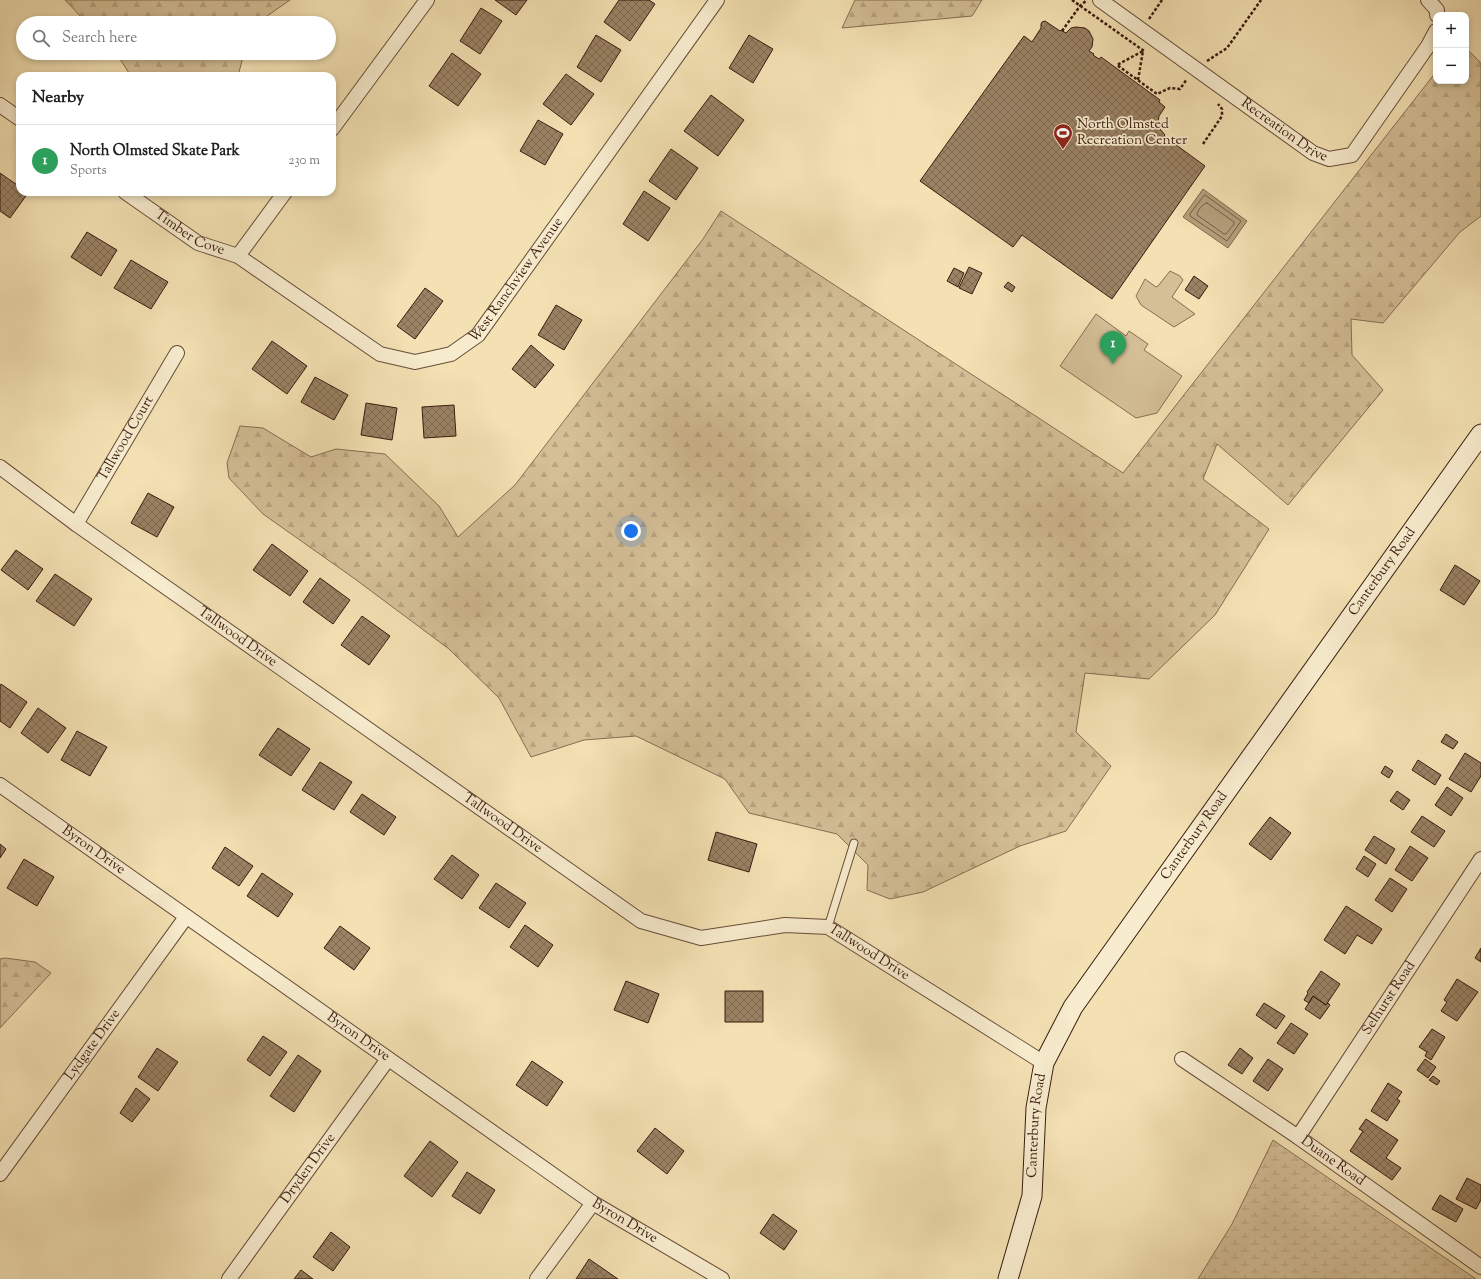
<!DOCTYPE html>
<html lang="en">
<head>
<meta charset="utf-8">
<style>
	:root { --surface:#fff; --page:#f6f6f6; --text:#222; --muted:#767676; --line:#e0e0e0; --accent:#b45309 }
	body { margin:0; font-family:"Sorts Mill Goudy",serif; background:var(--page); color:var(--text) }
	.controls { position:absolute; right:12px; top:12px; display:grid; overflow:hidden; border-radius:8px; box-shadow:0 2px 6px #0003 }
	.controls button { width:36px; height:36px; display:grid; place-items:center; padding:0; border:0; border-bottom:1px solid var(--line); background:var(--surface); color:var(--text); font:20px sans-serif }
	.you { position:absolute; left:631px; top:531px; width:14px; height:14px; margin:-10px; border:3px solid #fff; border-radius:50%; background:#1a73e8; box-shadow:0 0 0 6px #1a73e833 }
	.badge { display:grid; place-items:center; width:26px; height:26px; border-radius:50%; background:var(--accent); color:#fff; font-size:13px; font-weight:700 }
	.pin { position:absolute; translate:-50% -33px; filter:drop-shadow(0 1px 2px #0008) }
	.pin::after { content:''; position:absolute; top:21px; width:14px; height:12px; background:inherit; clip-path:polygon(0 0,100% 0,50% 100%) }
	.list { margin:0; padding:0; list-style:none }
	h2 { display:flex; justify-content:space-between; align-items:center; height:52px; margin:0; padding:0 16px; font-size:17px }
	h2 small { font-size:13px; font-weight:400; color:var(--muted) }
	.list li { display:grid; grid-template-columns:26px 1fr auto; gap:12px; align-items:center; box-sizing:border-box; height:72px; padding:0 16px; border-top:1px solid var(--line) }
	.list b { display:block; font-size:15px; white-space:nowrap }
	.list p { margin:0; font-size:13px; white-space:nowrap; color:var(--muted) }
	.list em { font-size:13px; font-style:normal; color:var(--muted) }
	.icon { flex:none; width:22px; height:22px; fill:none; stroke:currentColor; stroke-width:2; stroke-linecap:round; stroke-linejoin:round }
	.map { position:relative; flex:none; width:1481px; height:1279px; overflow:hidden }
	.search { position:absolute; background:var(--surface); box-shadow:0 2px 6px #0003; left:16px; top:16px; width:320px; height:44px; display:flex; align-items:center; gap:10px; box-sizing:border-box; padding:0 14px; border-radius:22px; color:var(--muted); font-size:15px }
	.panel { position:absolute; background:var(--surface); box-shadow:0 2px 6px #0003; left:16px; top:72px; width:320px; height:124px; border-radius:12px }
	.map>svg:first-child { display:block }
	.green { fill:#d4bf97; stroke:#876d53 }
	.forest { fill:url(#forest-firs); stroke:#876d53 }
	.wetland { fill:url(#wetland-marsh); stroke:#876d53 }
	.water { fill:#b49e7b; stroke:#836a50 }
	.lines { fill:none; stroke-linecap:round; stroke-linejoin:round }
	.shore { stroke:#775c45; stroke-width:1 }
	.building { fill:url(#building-cross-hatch); stroke:#3a1b0f }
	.lane-casing { stroke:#684c38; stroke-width:9 }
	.street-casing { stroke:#684c38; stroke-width:16 }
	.secondary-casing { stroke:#3a1b0f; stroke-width:21 }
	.path { stroke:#3a1b0f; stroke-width:2.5; stroke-dasharray:3 2; stroke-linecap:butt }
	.lane { stroke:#f7ecce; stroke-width:7 }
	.street { stroke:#f7ecce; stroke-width:14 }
	.secondary { stroke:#f7ecce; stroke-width:19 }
	.labels { text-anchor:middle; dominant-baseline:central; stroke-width:3.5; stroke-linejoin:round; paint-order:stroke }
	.poi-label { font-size:14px; fill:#3a1b0f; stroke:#f7ecce; text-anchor:start }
	.street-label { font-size:14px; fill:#3a1b0f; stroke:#f7ecce }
</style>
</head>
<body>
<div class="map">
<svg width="1481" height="1279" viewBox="0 0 1481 1279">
	<defs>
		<pattern id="forest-firs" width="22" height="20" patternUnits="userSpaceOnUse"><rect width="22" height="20" fill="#d4bf97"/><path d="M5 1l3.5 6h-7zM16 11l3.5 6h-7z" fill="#b7a481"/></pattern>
		<pattern id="wetland-marsh" width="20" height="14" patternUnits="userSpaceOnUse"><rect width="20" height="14" fill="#d4bf97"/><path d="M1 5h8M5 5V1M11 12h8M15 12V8" fill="none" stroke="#b7a481"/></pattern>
		<pattern id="building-cross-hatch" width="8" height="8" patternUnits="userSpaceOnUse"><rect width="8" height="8" fill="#9a8264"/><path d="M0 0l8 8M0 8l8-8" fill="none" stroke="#7f6a51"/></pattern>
	</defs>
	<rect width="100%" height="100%" fill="#f3e1b3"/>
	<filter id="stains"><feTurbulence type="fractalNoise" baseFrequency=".005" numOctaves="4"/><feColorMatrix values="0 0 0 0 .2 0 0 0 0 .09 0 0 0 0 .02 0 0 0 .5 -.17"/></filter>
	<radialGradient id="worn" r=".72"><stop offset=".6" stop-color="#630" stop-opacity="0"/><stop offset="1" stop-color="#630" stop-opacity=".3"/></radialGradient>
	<!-- green -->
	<path class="green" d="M1170 271 1180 276 1183 280 1172 297 1195 314 1174 327 1141 305 1136 296 1145 279 1156 287 1158 286Z
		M1096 314 1126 336 1129 331 1148 344 1144 350 1182 376 1157 413 1136 418 1060 366Z"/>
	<!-- forest -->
	<path class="forest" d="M65 0H290L257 23H87Z
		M855 0H982L972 16 842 28Z
		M1466 48 1481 63V216L1460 232 1383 323 1351 319 1352 355 1383 390 1288 505 1217 444 1203 479 1269 529 1215 615 1149 679 1085 673 1076 732 1111 766 1066 831 1020 846 923 892 890 899 867 890 868 865 837 834 749 813 725 779 636 736 584 740 531 757 499 698 449 649 355 579 263 514 229 478 227 463 240 426 263 428 311 457 336 449 385 454 439 506 458 537 515 485 703 239 721 211 1123 473 1436 72V81H1466Z
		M116 53H244L238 76H131Z
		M5 958 35 962 51 973 0 1028V959Z"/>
	<!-- wetland -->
	<path class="wetland" d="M1273 1140 1476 1279H1198L1232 1224Z"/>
	<!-- water -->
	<path class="water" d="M1203 189 1247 221 1228 248 1183 217Z"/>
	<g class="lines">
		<!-- shore -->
		<path class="shore" d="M1205 195 1241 221 1227 241 1190 216V214Z
			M1207 203 1234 222V224L1226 234H1224L1197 215C1197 211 1203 203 1207 203Z"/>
	</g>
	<!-- building -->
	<path class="building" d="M495 0H527L516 15Z
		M619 0H649L655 4 630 41 604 22Z
		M481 8 502 21 480 54 460 41Z
		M1045 21 1060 31 1061 30 1066 33 1071 28 1076 27 1085 28 1089 31 1093 39 1092 47 1089 51 1094 54 1093 55 1099 59 1101 57 1160 100 1159 102 1165 107 1159 116 1158 123 1160 129 1165 135 1164 136 1205 166 1112 299 1022 235 1013 247 920 181 1024 36 1032 42 1041 28V24L1042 22Z
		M596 35 621 50 601 82 577 67Z
		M749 35 773 49 753 83 729 68Z
		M452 53 481 74 458 106 429 86Z
		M566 74 594 94 571 125 543 104Z
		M711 95 744 120 718 156 684 131Z
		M538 120 563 134 545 165 520 151Z
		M671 149 698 168 676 200 649 181Z
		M0 173 20 187V192L28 193 10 218 0 211Z
		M644 191 670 208 648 241 623 224Z
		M87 232 117 250 101 276 71 257Z
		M131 260 168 282 151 309 114 288Z
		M969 267 982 273 972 294 959 288Z
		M954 268 964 273 958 287 947 281Z
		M1194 276 1208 286 1199 299 1185 290Z
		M1008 282 1015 287 1012 292 1004 287Z
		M425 288 443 301 415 339 397 326Z
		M556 305 582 320 564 350 538 335Z
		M272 341 307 366 287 394 252 369Z
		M531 345 554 365 535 388 512 369Z
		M315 377 348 395 334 420 301 402Z
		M366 403 397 408 392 440 361 435Z
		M454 405 456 436 424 438 422 407Z
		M148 493 174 507 157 537 131 523Z
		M272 544 308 571 290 596 253 570Z
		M16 550 43 569 28 590 1 570Z
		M1455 565 1480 581 1464 605 1440 590Z
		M55 574 92 599 74 626 36 601Z
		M320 578 350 600 333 624 303 602Z
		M362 616 390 636 369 665 341 645Z
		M1 684 27 702 10 728 0 721V686Z
		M38 708 66 728 48 753 21 733Z
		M278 728 310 749 291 776 259 755Z
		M77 731 107 747 90 776 61 760Z
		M1446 734 1458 742 1453 749 1441 742Z
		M1465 753 1481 763V776L1471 792 1449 779Z
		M1418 760 1441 775 1435 785 1412 770Z
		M320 762 352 782 334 810 302 790Z
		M1385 766 1393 771 1389 778 1381 773Z
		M1447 787 1463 798 1451 816 1435 805Z
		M1397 791 1410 800 1403 810 1390 801Z
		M362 794 396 817 384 835 350 812Z
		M1422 816 1445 831 1434 847 1411 832Z
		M1270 817 1291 833 1271 860 1249 844Z
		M716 832 757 844 749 872 708 860Z
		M1374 836 1395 849 1386 864 1365 850Z
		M0 844 6 849 0 858Z
		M1410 846 1428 858 1412 881 1395 870Z
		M225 847 253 866 239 886 212 868Z
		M452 855 479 875 462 899 434 879Z
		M1364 856 1376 864 1368 877 1356 869Z
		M24 859 54 877 37 906 7 888Z
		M262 873 293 894 278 917 247 896Z
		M1390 878 1407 889 1392 912 1375 900Z
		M496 883 526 903 509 928 479 908Z
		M1346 906 1382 929 1372 944 1357 935 1345 954 1324 940Z
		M525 925 553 945 538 967 510 947Z
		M340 926 370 948 354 970 324 948Z
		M1481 948V962L1475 958Z
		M1321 971 1340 984 1326 1005 1313 996 1309 1003 1304 1000 1308 993 1307 992Z
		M1457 979 1478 992 1457 1021 1441 1011 1447 1002 1444 1000Z
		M626 981 659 994 648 1023 614 1010Z
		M725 991H763V1022H725Z
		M1313 996 1326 1005 1328 1003 1330 1005 1320 1019 1305 1009Z
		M1264 1003 1285 1016 1276 1029 1256 1015Z
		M1291 1023 1308 1034 1294 1054 1277 1043Z
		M1432 1029 1445 1037 1431 1060 1425 1056 1427 1052 1419 1047Z
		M263 1036 287 1052 270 1076 247 1060Z
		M157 1048 178 1062 158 1091 138 1077Z
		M1240 1048 1253 1058 1242 1074 1228 1065Z
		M298 1055 321 1071 294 1112 270 1096Z
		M1268 1059 1283 1069 1268 1091 1253 1081Z
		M1425 1059 1436 1067 1428 1078 1417 1070Z
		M532 1061 563 1082 547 1106 516 1085Z
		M1433 1076 1440 1081 1437 1085 1429 1080Z
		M1388 1083 1402 1092 1397 1099 1400 1101 1387 1121 1371 1111Z
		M136 1088 150 1099 132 1122 120 1113Z
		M1366 1119 1398 1140 1386 1158 1401 1168 1392 1180 1350 1151 1363 1131 1359 1129Z
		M655 1128 684 1151 667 1174 637 1151Z
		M430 1141 458 1162 432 1197 404 1176Z
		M467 1172 495 1190 480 1214 452 1196Z
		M1467 1178 1481 1185V1200L1476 1209 1456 1199Z
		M1440 1195 1463 1209 1456 1222 1432 1209Z
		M773 1214 797 1231 784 1250 760 1233Z
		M331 1232 350 1247 333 1271 313 1257Z
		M589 1259 618 1279H576Z
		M301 1270 313 1279H294Z"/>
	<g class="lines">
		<!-- lane casing -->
		<g class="lane-casing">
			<path id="lane" d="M828 927 854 843"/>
		</g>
		<!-- street casing -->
		<g class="street-casing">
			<g id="street">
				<path id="s1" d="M1100 0 1313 153 1329 159 1352 155 1428 46 1436 31"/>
				<path d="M1428 0 1437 10V15"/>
				<path d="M0 105 20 119"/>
				<path d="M332 129 427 0"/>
				<path id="s2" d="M125 192 198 243 238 256 380 354 415 362 451 354 478 335 717 0"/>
				<path d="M238 256 285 192"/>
				<path id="s3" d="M0 467 76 524 641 921 701 938 785 925 828 927 1044 1063"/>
				<path id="s4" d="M76 524 177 353"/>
				<path id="s5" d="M0 785 593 1203 722 1279"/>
				<path id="s6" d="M1182 1059 1298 1137 1481 1267"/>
				<path id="s7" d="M1298 1137 1481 859"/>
				<path id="s8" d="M0 1174 186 917"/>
				<path id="s9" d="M229 1279 388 1059"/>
				<path d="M537 1279 593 1203"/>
			</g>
		</g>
		<!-- secondary casing -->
		<g class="secondary-casing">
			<g id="secondary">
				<path id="s10" d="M1008 1279 1032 1196 1036 1108 1044 1063 1073 1007 1481 434"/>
			</g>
		</g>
		<!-- path -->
		<path class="path" d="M1072 0 1144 51
			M1149 19 1162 0
			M1062 31 1080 6 1087 0
			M1207 61 1227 48 1261 0
			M1138 80 1143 51 1117 65 1157 94 1170 88 1180 89 1187 79
			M1203 144 1222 116V109L1218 104"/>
		<!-- lane -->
		<use href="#lane" class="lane"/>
		<!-- street -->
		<use href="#street" class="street"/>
		<!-- secondary -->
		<use href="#secondary" class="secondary"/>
	</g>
	<!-- icons -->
	<defs>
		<g id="stadium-pin" transform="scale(1)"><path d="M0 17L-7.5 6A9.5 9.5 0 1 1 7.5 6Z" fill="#8f2418" stroke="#f7ecce"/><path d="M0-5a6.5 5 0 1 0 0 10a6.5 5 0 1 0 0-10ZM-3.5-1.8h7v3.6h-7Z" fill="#fff"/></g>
	</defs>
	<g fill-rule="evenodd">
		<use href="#stadium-pin" x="1063" y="133"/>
	</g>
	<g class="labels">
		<!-- poi labels -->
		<g class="poi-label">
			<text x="1077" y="125">North Olmsted<tspan x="1077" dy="16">Recreation Center</tspan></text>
		</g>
		<!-- street labels -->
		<g class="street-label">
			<text stroke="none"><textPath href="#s1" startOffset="226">Recreation Drive</textPath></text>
			<text stroke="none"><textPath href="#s2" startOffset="77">Timber Cove</textPath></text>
			<text stroke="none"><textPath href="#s2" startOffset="476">West Ranchview Avenue</textPath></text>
			<text stroke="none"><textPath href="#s4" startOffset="99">Tallwood Court</textPath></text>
			<text stroke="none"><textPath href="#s10" startOffset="817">Canterbury Road</textPath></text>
			<text stroke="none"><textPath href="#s3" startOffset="292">Tallwood Drive</textPath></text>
			<text stroke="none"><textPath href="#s3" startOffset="616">Tallwood Drive</textPath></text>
			<text stroke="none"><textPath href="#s10" startOffset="493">Canterbury Road</textPath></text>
			<text stroke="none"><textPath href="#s5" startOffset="114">Byron Drive</textPath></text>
			<text stroke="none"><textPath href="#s3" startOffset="1024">Tallwood Drive</textPath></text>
			<text stroke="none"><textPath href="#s7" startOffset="166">Selhurst Road</textPath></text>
			<text stroke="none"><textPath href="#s5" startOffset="438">Byron Drive</textPath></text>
			<text stroke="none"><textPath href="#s8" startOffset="159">Lydgate Drive</textPath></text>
			<text stroke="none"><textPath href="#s10" startOffset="157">Canterbury Road</textPath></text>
			<text stroke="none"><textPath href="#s6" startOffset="182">Duane Road</textPath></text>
			<text stroke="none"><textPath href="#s9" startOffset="136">Dryden Drive</textPath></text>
			<text stroke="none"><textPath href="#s5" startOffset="762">Byron Drive</textPath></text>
		</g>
	</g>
	<rect width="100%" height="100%" filter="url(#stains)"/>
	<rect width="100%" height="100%" fill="url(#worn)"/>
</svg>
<div class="controls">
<button>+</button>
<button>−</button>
</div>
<div class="you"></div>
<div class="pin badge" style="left:1113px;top:364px;background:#2e9e5b">1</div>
<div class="search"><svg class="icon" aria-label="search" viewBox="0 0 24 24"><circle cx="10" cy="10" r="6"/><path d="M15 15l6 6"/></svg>Search here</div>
<section class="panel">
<h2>Nearby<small></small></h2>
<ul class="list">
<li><span class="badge" style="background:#2e9e5b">1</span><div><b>North Olmsted Skate Park</b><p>Sports</p></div><em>230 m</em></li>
</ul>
</section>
</div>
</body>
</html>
